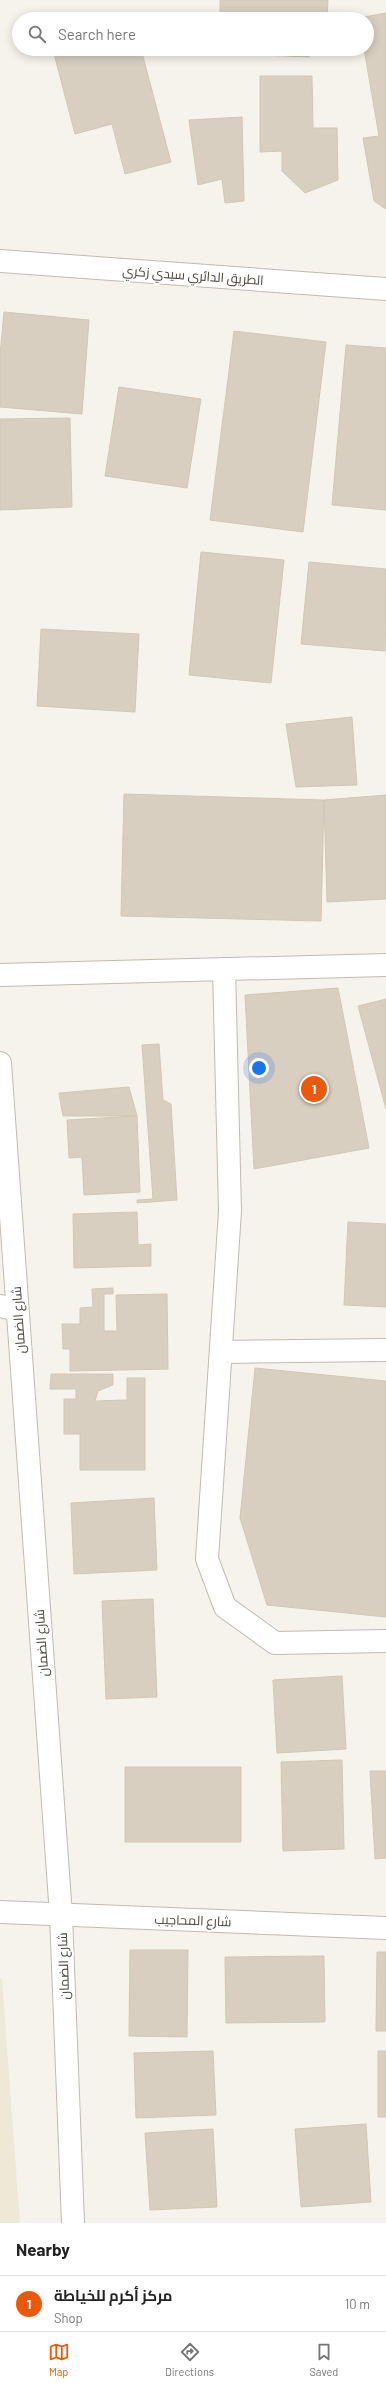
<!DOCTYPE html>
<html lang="en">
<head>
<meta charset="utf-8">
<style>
	:root { --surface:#fff; --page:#f2f2f2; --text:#222; --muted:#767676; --line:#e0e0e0; --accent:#ea580c }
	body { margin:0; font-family:Barlow,Cairo,sans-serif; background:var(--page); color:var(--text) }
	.you { position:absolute; left:259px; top:1068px; width:14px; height:14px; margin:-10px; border:3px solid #fff; border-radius:50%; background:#1a73e8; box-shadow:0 0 0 6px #1a73e833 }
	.badge { display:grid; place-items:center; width:26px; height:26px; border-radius:50%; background:var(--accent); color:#fff; font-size:13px; font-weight:700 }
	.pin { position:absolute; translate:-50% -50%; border:2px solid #fff; box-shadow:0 1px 4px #0006 }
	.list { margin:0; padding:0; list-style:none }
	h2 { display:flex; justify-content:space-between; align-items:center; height:52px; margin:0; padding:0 16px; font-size:17px }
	h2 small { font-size:13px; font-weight:400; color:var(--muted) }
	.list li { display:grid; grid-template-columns:26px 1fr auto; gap:12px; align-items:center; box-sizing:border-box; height:56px; padding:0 16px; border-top:1px solid var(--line) }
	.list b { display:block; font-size:15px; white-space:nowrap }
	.list p { margin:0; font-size:13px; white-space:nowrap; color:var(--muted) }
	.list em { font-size:13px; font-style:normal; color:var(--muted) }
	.icon { flex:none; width:22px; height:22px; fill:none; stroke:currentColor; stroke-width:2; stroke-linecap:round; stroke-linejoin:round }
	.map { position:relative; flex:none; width:386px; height:2223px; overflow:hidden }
	.search { position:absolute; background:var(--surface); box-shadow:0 2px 10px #0003; left:12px; right:12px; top:12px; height:44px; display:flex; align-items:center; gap:10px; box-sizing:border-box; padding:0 14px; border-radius:22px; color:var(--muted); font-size:15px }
	.sheet { height:108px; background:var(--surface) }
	nav { display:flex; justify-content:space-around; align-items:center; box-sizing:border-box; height:56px; border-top:1px solid var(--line); background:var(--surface); font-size:11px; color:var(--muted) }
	nav a { display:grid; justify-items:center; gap:2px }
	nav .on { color:var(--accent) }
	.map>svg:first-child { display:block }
	.education { fill:#efe8d6 }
	.building { fill:#d8cfc1; stroke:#d3c7b4 }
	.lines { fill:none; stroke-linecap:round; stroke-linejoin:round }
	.minor-casing { stroke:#c2bbae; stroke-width:24 }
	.tertiary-casing { stroke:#c2bbae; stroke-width:24 }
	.minor { stroke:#fff; stroke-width:22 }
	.tertiary { stroke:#fff; stroke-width:22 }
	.labels { text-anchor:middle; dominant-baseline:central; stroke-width:4; stroke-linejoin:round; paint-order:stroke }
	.street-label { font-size:13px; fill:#4b4439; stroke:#fff }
</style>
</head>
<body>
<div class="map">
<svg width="386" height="2223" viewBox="0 0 386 2223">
	<rect width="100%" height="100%" fill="#f6f3ec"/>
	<!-- education -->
	<path class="education" d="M0 1978 2 1979 20 2223H0Z"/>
	<!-- building -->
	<path class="building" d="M220 0H328L327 19H220Z
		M386 13V209L374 201 363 138 379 136 364 49H367V19L358 18Z
		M141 49 171 162 125 174 112 124 75 134 53 50Z
		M218 49H314L309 57 218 53Z
		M260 76H312L313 128H337L338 180 305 193 282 171V151L260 152Z
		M242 117 244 201 225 203 222 179 198 185 189 120Z
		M4 312 89 320 82 414 0 407V355Z
		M234 331 326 342 303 532 210 520Z
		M346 345 386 348V510L332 505Z
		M119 387 201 399 187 488 105 476Z
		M70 418 72 507 0 510V419Z
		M201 552 284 560 271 683 189 675Z
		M309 562 386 569 385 651 301 644Z
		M41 629 139 634 135 712 37 706Z
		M352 717 357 785 296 787 286 724Z
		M124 794 324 800 321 921 121 916Z
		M386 795V899L327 902 324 800Z
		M338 988 369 1148 254 1169 245 995Z
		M386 999V1109L358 1006Z
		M159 1044 163 1100 171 1104 177 1200 137 1203V1200L153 1199 142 1045Z
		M129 1087 137 1116H63L59 1093Z
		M137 1116 140 1192 84 1195 82 1157 69 1158 67 1120Z
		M137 1212 138 1245 151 1244V1266L74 1268 73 1214Z
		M348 1222 386 1224V1307L344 1305Z
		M113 1288V1294H104V1331H117L116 1295 167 1294 168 1369 70 1371V1349H63L62 1324H80V1308L93 1307 92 1289Z
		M255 1368 386 1381V1617L267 1605 240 1518Z
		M51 1374H113V1385L98 1391 95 1401 127 1400V1378H145V1470H80V1434H64V1399H76V1389H50Z
		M154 1498 157 1570 74 1574 71 1503Z
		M153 1599 157 1697 106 1699 102 1601Z
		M342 1676 346 1749 277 1753 273 1680Z
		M342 1760 344 1849 283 1851 281 1762Z
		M125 1767H241V1842H125Z
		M370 1771H386V1858L375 1859Z
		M130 1950H188L187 2037 129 2036Z
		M377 1952H386V2031H376Z
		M324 1956 325 2022 226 2023 225 1957Z
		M213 2051 216 2115 136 2118 134 2053Z
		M378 2051H386V2117H378Z
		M366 2124 371 2202 301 2207 295 2129Z
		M213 2129 217 2207 150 2210 145 2133Z"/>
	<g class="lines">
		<!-- minor casing -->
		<g class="minor-casing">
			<path id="minor" d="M224 969 230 1211 207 1559 225 1607 275 1643 386 1641
				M0 975 386 965
				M0 1306 17 1310
				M221 1352 386 1350
				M0 1912 386 1928"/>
		</g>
		<!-- tertiary casing -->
		<g class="tertiary-casing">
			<path id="tertiary" d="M0 261 386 289
				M0 1063 61 1915 73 2223"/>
		</g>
		<!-- minor -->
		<use href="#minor" class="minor"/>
		<!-- tertiary -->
		<use href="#tertiary" class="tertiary"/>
	</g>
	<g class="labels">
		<!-- street labels -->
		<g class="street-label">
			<text transform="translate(193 275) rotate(4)">الطريق الدائري سيدي زكري</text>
			<text transform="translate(18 1320) rotate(-94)">شارع الضمان</text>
			<text transform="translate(41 1643) rotate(-94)">شارع الضمان</text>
			<text transform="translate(193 1920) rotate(2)">شارع المحاجيب</text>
			<text transform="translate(63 1966) rotate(-92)">شارع الضمان</text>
		</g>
	</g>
</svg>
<div class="you"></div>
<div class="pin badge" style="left:314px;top:1089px">1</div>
<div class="search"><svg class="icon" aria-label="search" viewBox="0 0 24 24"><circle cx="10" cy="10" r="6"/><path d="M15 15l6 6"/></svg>Search here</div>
</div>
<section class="sheet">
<h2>Nearby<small></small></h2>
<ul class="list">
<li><span class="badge">1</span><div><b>مركز أكرم للخياطة</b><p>Shop</p></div><em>10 m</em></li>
</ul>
</section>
<nav>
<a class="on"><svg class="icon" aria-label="map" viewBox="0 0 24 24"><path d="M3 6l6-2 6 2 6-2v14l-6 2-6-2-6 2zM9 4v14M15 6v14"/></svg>Map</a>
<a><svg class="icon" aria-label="directions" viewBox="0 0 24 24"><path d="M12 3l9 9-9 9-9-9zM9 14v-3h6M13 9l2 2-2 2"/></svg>Directions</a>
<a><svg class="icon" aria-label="saved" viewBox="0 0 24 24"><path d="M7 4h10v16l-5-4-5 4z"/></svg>Saved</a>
</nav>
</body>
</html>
